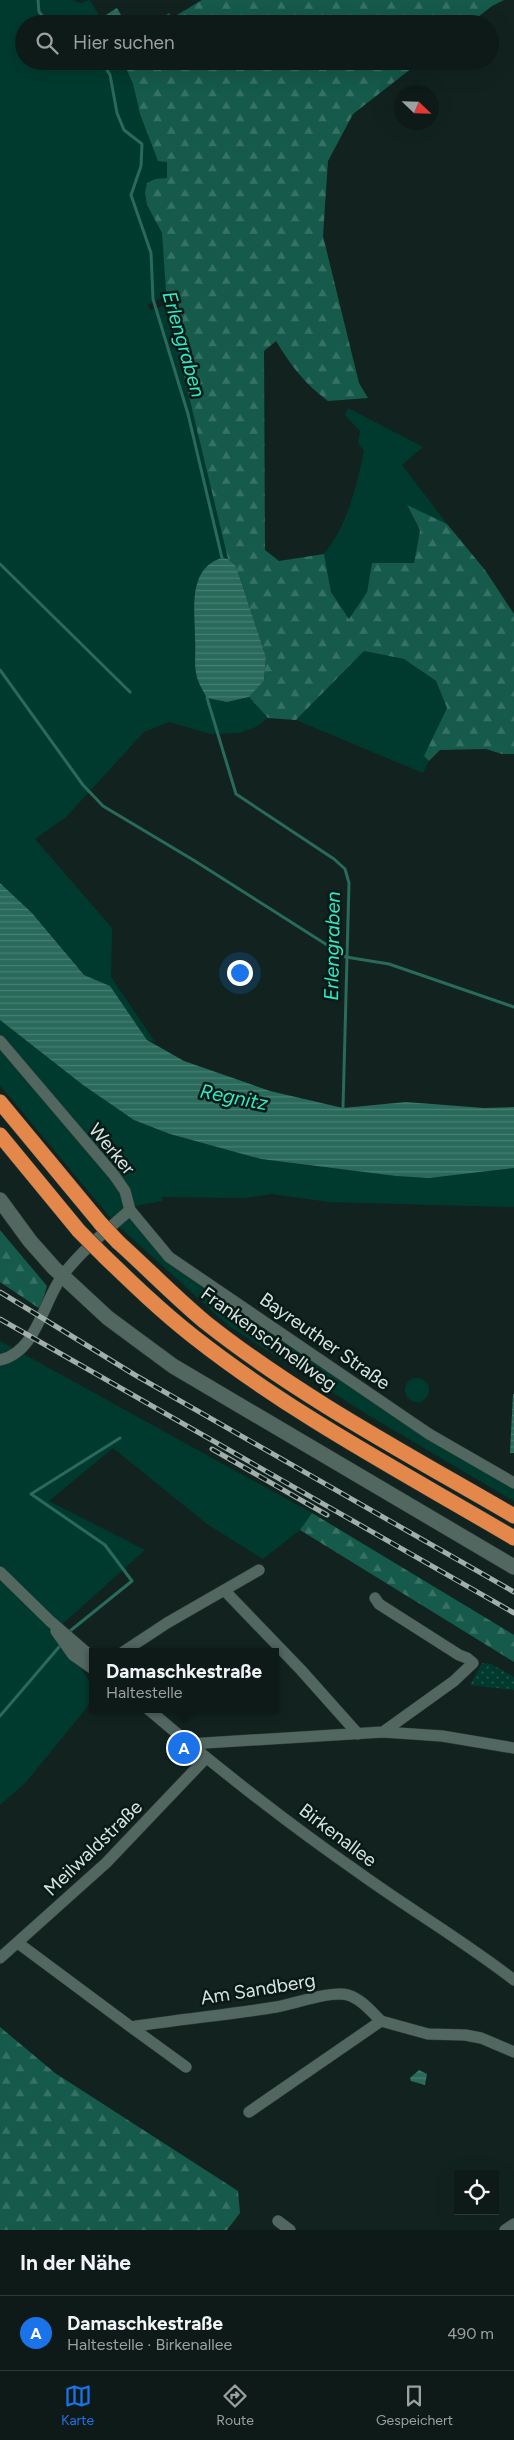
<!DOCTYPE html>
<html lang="de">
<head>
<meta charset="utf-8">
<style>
	:root { --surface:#0e1a17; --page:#1c2724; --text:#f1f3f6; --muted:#9ba1a1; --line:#2e3836; --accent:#1a73e8 }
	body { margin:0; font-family:Figtree,sans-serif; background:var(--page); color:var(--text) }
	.controls { position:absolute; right:15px; bottom:15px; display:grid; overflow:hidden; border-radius:0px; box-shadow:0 5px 20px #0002 }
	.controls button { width:45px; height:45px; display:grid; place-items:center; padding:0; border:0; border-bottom:1px solid var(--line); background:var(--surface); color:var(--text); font:25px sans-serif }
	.compass { position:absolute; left:394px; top:85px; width:45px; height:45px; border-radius:50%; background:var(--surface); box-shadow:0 5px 20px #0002; rotate:113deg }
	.you { position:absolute; left:239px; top:972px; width:18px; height:18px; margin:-12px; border:4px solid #fff; border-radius:50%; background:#1a73e8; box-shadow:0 0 0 8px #1a73e833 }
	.badge { display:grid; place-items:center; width:32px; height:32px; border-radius:50%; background:var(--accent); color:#fff; font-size:16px; font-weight:700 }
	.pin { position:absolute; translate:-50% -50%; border:2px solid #fff; box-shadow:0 1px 5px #0006 }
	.popup { position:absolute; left:89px; top:1648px; width:190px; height:65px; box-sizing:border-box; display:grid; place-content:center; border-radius:0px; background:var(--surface); filter:drop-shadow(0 1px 4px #0005); font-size:16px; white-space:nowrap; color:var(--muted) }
	.popup b { font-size:19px; color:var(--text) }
	.popup::after { content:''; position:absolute; left:50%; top:100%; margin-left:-10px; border:10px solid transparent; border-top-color:var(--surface) }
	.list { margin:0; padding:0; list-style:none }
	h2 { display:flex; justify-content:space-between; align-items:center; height:65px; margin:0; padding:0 20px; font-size:21px }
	h2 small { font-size:16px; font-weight:400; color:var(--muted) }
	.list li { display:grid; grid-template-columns:32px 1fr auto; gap:15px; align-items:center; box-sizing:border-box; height:75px; padding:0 20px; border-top:1px solid var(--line) }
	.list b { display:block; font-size:19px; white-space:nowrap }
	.list p { margin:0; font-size:16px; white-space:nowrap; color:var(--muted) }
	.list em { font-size:16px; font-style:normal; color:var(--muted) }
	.icon { flex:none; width:28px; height:28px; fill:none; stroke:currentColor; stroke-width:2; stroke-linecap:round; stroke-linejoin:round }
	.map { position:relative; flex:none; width:514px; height:2230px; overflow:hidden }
	.search { position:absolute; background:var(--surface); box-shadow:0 5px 20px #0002; left:15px; right:15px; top:15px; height:55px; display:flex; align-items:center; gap:12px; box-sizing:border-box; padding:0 18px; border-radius:28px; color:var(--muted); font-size:19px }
	.sheet { height:140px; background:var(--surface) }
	nav { display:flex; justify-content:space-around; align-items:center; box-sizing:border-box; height:70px; border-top:1px solid var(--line); background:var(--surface); font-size:14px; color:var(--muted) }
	nav a { display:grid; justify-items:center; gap:2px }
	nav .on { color:var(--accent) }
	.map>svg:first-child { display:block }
	.grass { fill:#003a2f }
	.forest { fill:url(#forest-firs) }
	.park { fill:url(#park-dots) }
	.water { fill:url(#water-rules) }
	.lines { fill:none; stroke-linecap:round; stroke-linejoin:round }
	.stream { stroke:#296a5b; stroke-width:3 }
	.street-casing { stroke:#303c38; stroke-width:12 }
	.secondary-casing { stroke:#303c38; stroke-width:16 }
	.highway-casing { stroke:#303c38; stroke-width:16 }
	.street { stroke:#536761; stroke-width:11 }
	.secondary { stroke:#536761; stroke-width:15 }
	.highway { stroke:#e3884a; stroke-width:15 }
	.rail-casing { stroke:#a1aeaa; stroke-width:5 }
	.rail { stroke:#081a16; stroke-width:3; stroke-dasharray:9; stroke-linecap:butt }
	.highway-bridge-casing { stroke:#303c38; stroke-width:16; stroke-linecap:butt }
	.highway-bridge { stroke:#e3884a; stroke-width:15 }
	.labels { text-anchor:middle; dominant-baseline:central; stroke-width:5; stroke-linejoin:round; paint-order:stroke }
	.street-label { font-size:19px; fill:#d8e3df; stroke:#081a16 }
	.water-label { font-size:20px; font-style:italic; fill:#32e8c5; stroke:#081a16 }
</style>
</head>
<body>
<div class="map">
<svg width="514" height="2230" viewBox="0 0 514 2230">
	<defs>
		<pattern id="forest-firs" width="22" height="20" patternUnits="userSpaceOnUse" patternTransform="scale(1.25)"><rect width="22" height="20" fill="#155a4b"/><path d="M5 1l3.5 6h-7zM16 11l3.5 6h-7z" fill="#367264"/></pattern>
		<pattern id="park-dots" width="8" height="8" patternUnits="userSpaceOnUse" patternTransform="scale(1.25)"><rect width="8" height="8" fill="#003a2f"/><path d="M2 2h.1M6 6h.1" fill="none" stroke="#24564d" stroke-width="1.8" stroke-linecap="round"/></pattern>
		<pattern id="water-rules" width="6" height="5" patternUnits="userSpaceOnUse" patternTransform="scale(1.25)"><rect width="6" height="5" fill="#296a5b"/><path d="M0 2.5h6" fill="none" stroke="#477f72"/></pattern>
	</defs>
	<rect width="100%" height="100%" fill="#12231f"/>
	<!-- grass -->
	<path class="grass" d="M0 0H72L81 3 90 0 104 24H24V61H123L133 84 140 114 148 134 167 161V179H155L147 205 162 233 167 296 148 304 150 310 167 305 228 559 222 558 194 599 196 675 227 702 249 697 268 718 256 727 239 733 211 734 169 722 144 732 66 817 35 839 112 928 111 977 155 1042 147 1040 110 986 84 975 32 913 0 883Z
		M348 408 423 447 402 465 447 524 407 506 420 530 414 563H372L367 592 349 619 331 592 324 554C348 524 356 488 364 451L358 443 360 431 345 415Z
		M364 651 404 659 436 681 447 708 425 756 429 761 423 773 296 720Z
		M0 1020 83 1085 170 1134 261 1159 396 1176 429 1178 514 1168V1207L329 1202 272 1194 244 1198 162 1197V1201L135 1206 172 1254 419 1422 514 1480V1501L368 1415 229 1326 114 1222 0 1085Z
		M0 1341 312 1513 300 1530 263 1559 207 1524 113 1448 49 1501 145 1550 58 1628 93 1688V1700L26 1782 0 1805Z
		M405 1390a12 12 0 1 1 24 0a12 12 0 1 1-24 0Z"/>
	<!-- forest -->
	<path class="forest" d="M202 0H504L492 6 469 24H151L169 13 172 18Z
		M123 61H421L353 114 328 161 323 236 359 383 368 398 328 401C305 384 291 366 276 341L264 351 265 550 279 561 324 554 331 592 349 619 367 592 372 563H414L420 530 407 505 447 524 485 570 514 614V754H502L486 749 440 750 429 761 424 756 447 708 436 681 404 659 364 651 296 720 268 718 249 697 264 681 266 657 236 566 228 559 167 305 162 233 147 205 145 193 147 183 155 179 167 178V162L158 161 140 114 133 84Z
		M0 1230 47 1286 40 1309 0 1282Z
		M312 1513 514 1635V1662L300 1530Z
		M0 2027 55 2073 238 2191 240 2213 227 2230H0Z"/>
	<!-- park -->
	<path class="park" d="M482 1663 491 1664 514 1677V1690L470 1685Z"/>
	<!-- water -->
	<path class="water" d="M117 8 126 24H105L101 18Z
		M222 558 228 559 236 566 266 657 264 681 249 697 227 702 207 698C203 691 197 681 196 673 194 662 196 650 195 639 195 611 187 568 222 558Z
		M0 883 32 913 84 975 110 986 147 1040 184 1061 270 1091 343 1108 406 1102 484 1108 514 1107V1168L429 1178 396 1176 261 1159 170 1134 134 1120 83 1085 0 1020Z
		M513 1394H514V1453H510Z
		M419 2070 427 2074 425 2085 411 2081 410 2078Z"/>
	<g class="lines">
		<!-- stream -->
		<path class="stream" d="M38 0 39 12 50 24
			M102 61 110 75 117 113 124 130 142 144 141 166 131 195 151 253 153 299 188 414 222 558
			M0 564 130 692
			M0 670 83 785 103 806 195 861 346 957 389 964 514 1007
			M207 698 236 794 334 859 345 869 349 883 343 1108
			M70 1631 132 1581 105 1545 31 1494 120 1438
			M0 1716 59 1647"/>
		<!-- street casing -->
		<g class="street-casing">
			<path id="street" d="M0 1041 114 1175 125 1191 130 1210 169 1257 429 1434 514 1483
				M0 1360C37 1352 43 1301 63 1275 81 1251 107 1230 130 1210
				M0 1572 50 1621 93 1658
				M225 1591 301 1670 358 1734
				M375 1598 379 1604 459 1655 467 1658 473 1663 454 1681 383 1732
				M56 1631 73 1655 93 1669
				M123 1652 167 1623 259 1570
				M148 1709C215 1766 286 1822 358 1872 409 1909 464 1941 514 1980
				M189 1744 383 1732 442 1736 514 1748
				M18 1943 131 2027C180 2019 228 2015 276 2007 294 2004 332 1990 348 1995 361 1999 371 2011 381 2021
				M0 1958 106 1863 206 1758
				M131 2027 186 2067
				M249 2112 381 2021 428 2034 465 2035 481 2038 514 2052
				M278 2221 290 2230
				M505 2230 514 2224"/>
		</g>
		<!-- secondary casing -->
		<g class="secondary-casing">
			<path id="secondary" d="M0 1200 30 1241 54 1268 108 1318 173 1366 514 1567"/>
		</g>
		<!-- highway casing -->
		<g class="highway-casing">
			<path id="highway" d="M0 1102 101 1224
				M0 1135 79 1231
				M118 1242C147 1268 175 1297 205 1322 298 1396 411 1456 514 1516
				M104 1256C133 1284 162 1312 194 1337 293 1415 406 1474 514 1538"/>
		</g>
		<!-- street -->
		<use href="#street" class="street"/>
		<!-- secondary -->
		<use href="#secondary" class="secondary"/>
		<!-- highway -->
		<use href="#highway" class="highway"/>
		<!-- rail casing -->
		<g class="rail-casing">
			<path id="rail" d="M0 1292 135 1375 514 1592
				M0 1319 514 1613
				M212 1449 327 1515"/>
		</g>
		<!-- rail -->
		<use href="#rail" class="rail"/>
		<!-- highway-bridge casing -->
		<g class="highway-bridge-casing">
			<path id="highway-bridge" d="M101 1224 118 1242
				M79 1231 104 1256"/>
		</g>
		<!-- highway-bridge -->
		<use href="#highway-bridge" class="highway-bridge"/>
	</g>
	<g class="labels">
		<!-- street labels -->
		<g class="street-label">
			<text transform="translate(112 1149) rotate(50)">Werker</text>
			<text transform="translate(269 1339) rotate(36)">Frankenschnellweg</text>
			<text transform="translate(325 1341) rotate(35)">Bayreuther Straße</text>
			<text transform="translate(338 1835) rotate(37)">Birkenallee</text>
			<text transform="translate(93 1848) rotate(-44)">Meilwaldstraße</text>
			<text transform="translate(258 1989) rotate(-9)">Am Sandberg</text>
		</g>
		<!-- water labels -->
		<g class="water-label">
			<text transform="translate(184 344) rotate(74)">Erlengraben</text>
			<text transform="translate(332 946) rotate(-89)">Erlengraben</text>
			<text transform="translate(234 1097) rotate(11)">Regnitz</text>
		</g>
	</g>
</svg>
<div class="controls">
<button><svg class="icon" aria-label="locate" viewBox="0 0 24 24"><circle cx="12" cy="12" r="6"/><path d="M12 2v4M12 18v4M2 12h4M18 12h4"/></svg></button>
</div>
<svg class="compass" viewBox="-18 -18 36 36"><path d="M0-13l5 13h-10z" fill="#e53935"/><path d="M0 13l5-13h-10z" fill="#9ba1a1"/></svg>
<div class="you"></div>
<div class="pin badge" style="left:184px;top:1748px">A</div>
<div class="popup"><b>Damaschkestraße</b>Haltestelle</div>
<div class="search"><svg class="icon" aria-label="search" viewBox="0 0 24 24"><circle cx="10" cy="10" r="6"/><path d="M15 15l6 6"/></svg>Hier suchen</div>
</div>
<section class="sheet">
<h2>In der Nähe<small></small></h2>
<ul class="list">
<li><span class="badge">A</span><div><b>Damaschkestraße</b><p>Haltestelle · Birkenallee</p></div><em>490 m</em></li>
</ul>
</section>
<nav>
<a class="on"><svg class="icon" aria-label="map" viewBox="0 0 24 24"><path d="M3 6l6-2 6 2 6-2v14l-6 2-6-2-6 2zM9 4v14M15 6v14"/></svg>Karte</a>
<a><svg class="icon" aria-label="directions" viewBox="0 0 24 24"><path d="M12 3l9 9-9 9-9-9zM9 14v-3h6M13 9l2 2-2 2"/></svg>Route</a>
<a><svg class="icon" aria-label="saved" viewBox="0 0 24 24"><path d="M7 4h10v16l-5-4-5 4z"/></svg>Gespeichert</a>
</nav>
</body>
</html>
